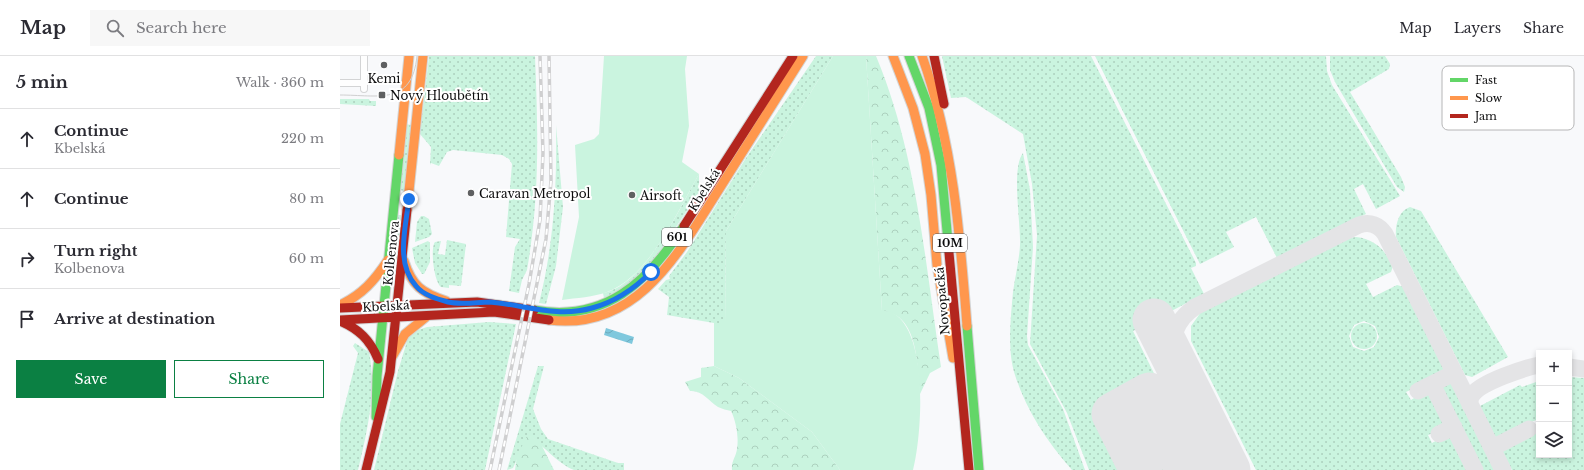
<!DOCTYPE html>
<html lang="en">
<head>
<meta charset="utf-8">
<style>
	:root { --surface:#fff; --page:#f7f7f7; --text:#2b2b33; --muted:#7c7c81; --line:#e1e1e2; --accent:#0b8043 }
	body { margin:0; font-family:"Libre Baskerville",serif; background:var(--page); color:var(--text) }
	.controls { position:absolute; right:12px; bottom:12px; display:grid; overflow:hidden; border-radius:0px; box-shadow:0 2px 6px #0003 }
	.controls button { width:36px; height:36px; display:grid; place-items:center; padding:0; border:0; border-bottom:1px solid var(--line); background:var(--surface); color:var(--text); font:20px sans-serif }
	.stop { position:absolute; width:12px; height:12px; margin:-9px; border:3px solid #1a73e8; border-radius:50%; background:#fff }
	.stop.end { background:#1a73e8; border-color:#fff; box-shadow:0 1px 4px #0008 }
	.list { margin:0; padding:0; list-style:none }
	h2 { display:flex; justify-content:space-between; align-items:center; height:52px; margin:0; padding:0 16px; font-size:17px }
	h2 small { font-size:13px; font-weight:400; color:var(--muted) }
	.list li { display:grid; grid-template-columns:26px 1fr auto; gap:12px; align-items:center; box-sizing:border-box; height:60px; padding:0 16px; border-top:1px solid var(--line) }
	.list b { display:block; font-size:15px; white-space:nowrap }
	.list p { margin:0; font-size:13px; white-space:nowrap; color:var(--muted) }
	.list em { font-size:13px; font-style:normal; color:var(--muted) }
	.actions { display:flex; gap:8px; padding:12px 16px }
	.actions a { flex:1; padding:9px 0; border:1px solid var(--accent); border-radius:0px; text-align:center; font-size:14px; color:var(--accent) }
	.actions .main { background:var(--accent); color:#fff }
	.icon { flex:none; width:22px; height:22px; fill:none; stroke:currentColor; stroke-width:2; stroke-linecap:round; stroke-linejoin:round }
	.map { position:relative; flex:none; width:1244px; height:414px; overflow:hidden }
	header { display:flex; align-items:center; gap:24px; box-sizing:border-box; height:56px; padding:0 20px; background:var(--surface); border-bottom:1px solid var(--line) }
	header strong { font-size:19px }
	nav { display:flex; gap:22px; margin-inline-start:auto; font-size:14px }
	.search { width:280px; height:36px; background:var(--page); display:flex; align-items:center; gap:10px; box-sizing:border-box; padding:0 14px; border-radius:0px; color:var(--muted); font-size:15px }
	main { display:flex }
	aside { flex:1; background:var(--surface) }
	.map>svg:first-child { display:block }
	.grass { fill:url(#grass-dots); fill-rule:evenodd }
	.forest { fill:url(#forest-crowns) }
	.garden { fill:#caf4df }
	.water { fill:url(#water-waves) }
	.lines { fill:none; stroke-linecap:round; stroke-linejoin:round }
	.taxiway { stroke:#e4e4e6; stroke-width:17 }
	.runway { stroke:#e4e4e6; stroke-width:43 }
	.street-casing { stroke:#d3d4d5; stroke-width:8 }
	.fast-casing { stroke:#d3d4d5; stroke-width:11 }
	.slow-casing { stroke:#d3d4d5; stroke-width:11 }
	.jam-casing { stroke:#d3d4d5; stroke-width:11 }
	.street { stroke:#fefefe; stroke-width:6 }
	.fast { stroke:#63d668; stroke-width:9 }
	.slow { stroke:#ff974d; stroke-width:9 }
	.jam { stroke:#b3261e; stroke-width:9 }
	.tram { stroke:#cfcfd0; stroke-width:1 }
	.rail-casing { stroke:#cfcfd0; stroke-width:3.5 }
	.rail { stroke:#fff; stroke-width:2; stroke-dasharray:6; stroke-linecap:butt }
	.route { stroke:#1a73e8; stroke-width:5 }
	.poi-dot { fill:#5f6061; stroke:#fff; stroke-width:1.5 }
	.labels { text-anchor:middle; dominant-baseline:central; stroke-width:4; stroke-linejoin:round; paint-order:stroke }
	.shield { fill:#fff; stroke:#565656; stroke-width:1 }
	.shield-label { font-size:11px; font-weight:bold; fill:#0d0d0e }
	.poi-label { font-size:12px; fill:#0d0d0e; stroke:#fff; text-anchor:start }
	.street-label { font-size:12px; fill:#0d0d0e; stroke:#fff }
	.key { fill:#fff; stroke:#b6b6b7; stroke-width:1 }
	.key-label { font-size:11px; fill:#0d0d0e }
</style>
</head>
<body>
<header>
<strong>Map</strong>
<div class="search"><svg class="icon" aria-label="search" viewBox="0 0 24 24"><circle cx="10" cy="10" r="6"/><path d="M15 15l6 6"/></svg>Search here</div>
<nav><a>Map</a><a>Layers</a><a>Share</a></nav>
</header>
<main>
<aside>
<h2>5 min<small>Walk · 360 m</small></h2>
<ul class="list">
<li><svg class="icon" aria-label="ahead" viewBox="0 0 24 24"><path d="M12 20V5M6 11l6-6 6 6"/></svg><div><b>Continue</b><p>Kbelská</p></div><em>220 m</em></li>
<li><svg class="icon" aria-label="ahead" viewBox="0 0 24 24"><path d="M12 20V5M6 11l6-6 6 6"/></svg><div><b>Continue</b></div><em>80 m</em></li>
<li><svg class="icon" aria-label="right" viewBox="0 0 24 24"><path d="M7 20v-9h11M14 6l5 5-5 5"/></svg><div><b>Turn right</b><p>Kolbenova</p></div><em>60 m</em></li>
<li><svg class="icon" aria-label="arrive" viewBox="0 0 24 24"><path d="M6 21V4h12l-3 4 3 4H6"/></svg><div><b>Arrive at destination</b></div></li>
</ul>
<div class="actions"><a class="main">Save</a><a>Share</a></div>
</aside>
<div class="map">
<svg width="1244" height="414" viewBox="0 0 1244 414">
	<defs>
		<pattern id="grass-dots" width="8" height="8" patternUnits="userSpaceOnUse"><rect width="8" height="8" fill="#caf4df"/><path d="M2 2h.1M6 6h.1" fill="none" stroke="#acd0be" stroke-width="1.8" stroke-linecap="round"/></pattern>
		<pattern id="forest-crowns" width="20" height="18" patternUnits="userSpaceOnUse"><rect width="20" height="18" fill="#caf4df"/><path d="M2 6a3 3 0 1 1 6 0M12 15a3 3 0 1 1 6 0" fill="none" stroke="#acd0be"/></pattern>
		<pattern id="water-waves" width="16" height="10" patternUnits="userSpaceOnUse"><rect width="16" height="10" fill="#7fc8dd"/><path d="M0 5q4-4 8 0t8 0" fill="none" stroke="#6dabbc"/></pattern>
	</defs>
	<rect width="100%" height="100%" fill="#f8f9fb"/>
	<!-- grass -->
	<path class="grass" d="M89 0H195C198 75 200 140 187 214L182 224 179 237 169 235 175 191 180 183 166 181 172 108 169 103 162 99 113 94 107 96 99 110 91 107 90 109 91 91 80 78Z
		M476 0H493L386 175 385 267H374L327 259 329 241 318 233 326 224 330 223 329 220 347 196 406 102Z
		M602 0H751L856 207V210L851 212 864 238 793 275 862 414H749L727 357 690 288 697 179 692 128 683 78 626 41 611 42Z
		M755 0H986L987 15 992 29 1060 140 1036 153 1023 128 1014 133 1026 158 937 202 916 161 886 176 894 191 860 208Z
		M990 0H1045L1050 8 1049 13 1010 36 1061 121 1065 131 1064 136 1057 131 995 26 990 14Z
		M0 43H29L30 45H36V50L0 48Z
		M65 68 72 69 66 135 58 134Z
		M216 69 223 151 216 210 206 248 199 247C214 188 217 129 216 69Z
		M683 97 690 134 693 191 687 280 688 289 723 353 745 414H732C707 386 686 354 675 319 668 298 670 269 672 247 673 227 679 209 680 189 681 168 671 112 683 97Z
		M359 118V136L319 197 304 215 290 228 264 242 263 237C305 229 339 153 359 118Z
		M1070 151 1081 155 1168 301 1132 321 1125 319 1056 181C1055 170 1058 155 1070 151Z
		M56 159H63L55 235H53L57 188Z
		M81 160H84L89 163 92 178 89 181 75 186 77 166Z
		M1016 181C1035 183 1045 194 1053 210L1051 216 1026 228 1033 241 1057 229 1064 231 1107 317 1066 336 1071 344 1091 331 1110 370 1088 379 1092 387 1101 382 1100 380 1114 376 1132 412 1128 414H916L851 285V270L861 256 1008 182ZM1024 265 1035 270 1039 281 1034 291 1024 295 1013 291 1009 280 1014 269Z
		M107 184 126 188 121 230 109 229V232L101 231C94 226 90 192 95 186L101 185 98 198 105 199Z
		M88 185 90 187V206L84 218H82L75 207 72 192Z
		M149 266 176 268 145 414H34L58 315 68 282 78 274 87 271Z
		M1011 280a13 13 0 1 1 26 0a13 13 0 1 1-26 0Z
		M15 287 29 296C37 335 27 376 18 414H0V368L18 297 13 290Z
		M198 310H204L193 353 201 373 208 383 278 407H284V414C272 414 244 414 234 414 218 408 202 388 188 379L173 412 167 414Z
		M1229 321 1244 322V414H1172L1160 391 1190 375 1191 377 1199 373V399H1229Z
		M1109 322 1155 414H1139L1098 334 1100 333 1098 330Z
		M1199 325V369L1196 364 1187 368 1188 371 1158 386 1140 350 1180 329 1182 331Z"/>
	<!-- forest -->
	<path class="forest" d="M526 0H536C577 98 585 206 601 311L590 317 580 338C577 310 579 258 542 255Z
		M374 310 399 322 472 376 500 414H392C391 405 396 401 397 393 399 381 396 365 391 355 387 354 382 353 378 351 369 345 362 334 350 335L345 326 361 321V312Z
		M188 378 201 388 214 414H175L177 400Z"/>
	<!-- garden -->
	<path class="garden" d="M264 0H347L345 13 349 70 342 106 359 118C337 156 310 220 267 236 254 241 236 242 222 244L239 161 235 89 254 83 259 78Z
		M493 0H526L542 255C545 255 550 255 553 257 589 277 582 380 573 414H500L472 376 399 322 374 310V267H385L386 175Z"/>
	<!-- water -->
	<path class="water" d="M266 272 294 281 292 288 264 279Z"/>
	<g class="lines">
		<!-- taxiway -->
		<path class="taxiway" d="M1229 311 1244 313
			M1114 317 1092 328 1135 414
			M1078 335 1092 328
			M1130 349C1130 345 1130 341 1133 338 1142 326 1184 312 1199 309
			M863 359 835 303C830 281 836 264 855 251L1019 169C1030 165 1039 169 1045 178L1163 414
			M1099 378 1114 371
			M1152 392 1189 373"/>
		<!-- runway -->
		<path class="runway" d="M814 264 889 414
			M801 414 773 358 809 338 847 414"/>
		<!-- street casing -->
		<g class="street-casing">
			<path id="street" d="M0 27H24
				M24 33V0"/>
		</g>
		<!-- fast casing -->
		<g class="fast-casing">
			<path id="fast" d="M569 0 589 52 601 109 608 186
				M194 254C265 267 308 226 344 170
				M627 270 639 414
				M36 361 37 320 59 99"/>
		</g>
		<!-- slow casing -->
		<g class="slow-casing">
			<path id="slow" d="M553 0 573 52 585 98 591 139 597 209 613 302
				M582 0C613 87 620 178 627 270
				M59 99 69 0
				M376 138 463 0
				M67 154 83 0
				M64 205C72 230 82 237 106 245
				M0 249C22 239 35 224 48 204
				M209 264C295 275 337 200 376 138
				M52 301 65 278 86 261"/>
		</g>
		<!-- jam casing -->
		<g class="jam-casing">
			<path id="jam" d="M594 0 604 48
				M344 170 453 0
				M608 186 629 414
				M0 252 137 246 194 254
				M0 264 154 256 209 264
				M0 265C19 273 30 284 38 303
				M26 414 50 316 67 154"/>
		</g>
		<!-- street -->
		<use href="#street" class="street"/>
		<!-- fast -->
		<use href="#fast" class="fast"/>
		<!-- slow -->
		<use href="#slow" class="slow"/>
		<!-- jam -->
		<use href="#jam" class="jam"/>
		<!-- tram -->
		<path class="tram" d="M0 39C39 39 72 50 77 0"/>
		<!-- rail casing -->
		<g class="rail-casing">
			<path id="rail" d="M150 414 189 228 200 164 203 97 200 0
				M159 414 206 183 211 125 209 0"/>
		</g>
		<!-- rail -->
		<use href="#rail" class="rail"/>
	</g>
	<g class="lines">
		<!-- route -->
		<path class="route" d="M69 143C66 170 55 207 76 230 83 239 97 243 108 246 121 249 137 246 150 246 185 249 217 262 252 252 275 246 294 233 311 216"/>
	</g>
	<!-- markers -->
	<g class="poi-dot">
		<circle cx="44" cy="9" r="4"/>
		<rect x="38" y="35" width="8" height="8" rx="2"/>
		<circle cx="131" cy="137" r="4"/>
		<circle cx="292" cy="139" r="4"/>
	</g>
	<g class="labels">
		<!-- shield labels -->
		<g class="shield">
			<rect x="322" y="172" width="30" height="18" rx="3"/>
			<rect x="593" y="178" width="34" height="18" rx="3"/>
		</g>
		<g class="shield-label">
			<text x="337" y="181">601</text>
			<text x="610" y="187">10M</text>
		</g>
		<!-- poi labels -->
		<g class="poi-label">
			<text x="44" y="22" text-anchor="middle">Kemi</text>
			<text x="50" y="39">Nový Hloubětín</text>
			<text x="139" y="137">Caravan Metropol</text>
			<text x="300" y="139">Airsoft</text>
		</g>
		<!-- street labels -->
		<g class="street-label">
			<text transform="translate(364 134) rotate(-58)">Kbelská</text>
			<text transform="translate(51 197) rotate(-84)">Kolbenova</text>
			<text transform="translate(602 245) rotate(-95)">Novopacká</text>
			<text transform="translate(46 250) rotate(-3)">Kbelská</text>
		</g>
	</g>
	<!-- legend -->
	<rect x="1102" y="10" width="132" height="64" rx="6" class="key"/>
	<rect x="1110" y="22" width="18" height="4" fill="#63d668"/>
	<rect x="1110" y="40" width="18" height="4" fill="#ff974d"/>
	<rect x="1110" y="58" width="18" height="4" fill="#b3261e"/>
	<g class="key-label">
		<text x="1135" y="28">Fast</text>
		<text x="1135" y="46">Slow</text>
		<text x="1135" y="64">Jam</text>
	</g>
</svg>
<div class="controls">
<button>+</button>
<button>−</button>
<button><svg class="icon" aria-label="layers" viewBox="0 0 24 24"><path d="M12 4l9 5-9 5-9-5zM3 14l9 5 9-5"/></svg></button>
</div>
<div class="stop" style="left:311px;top:216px"></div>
<div class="stop end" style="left:69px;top:143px"></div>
</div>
</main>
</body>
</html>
